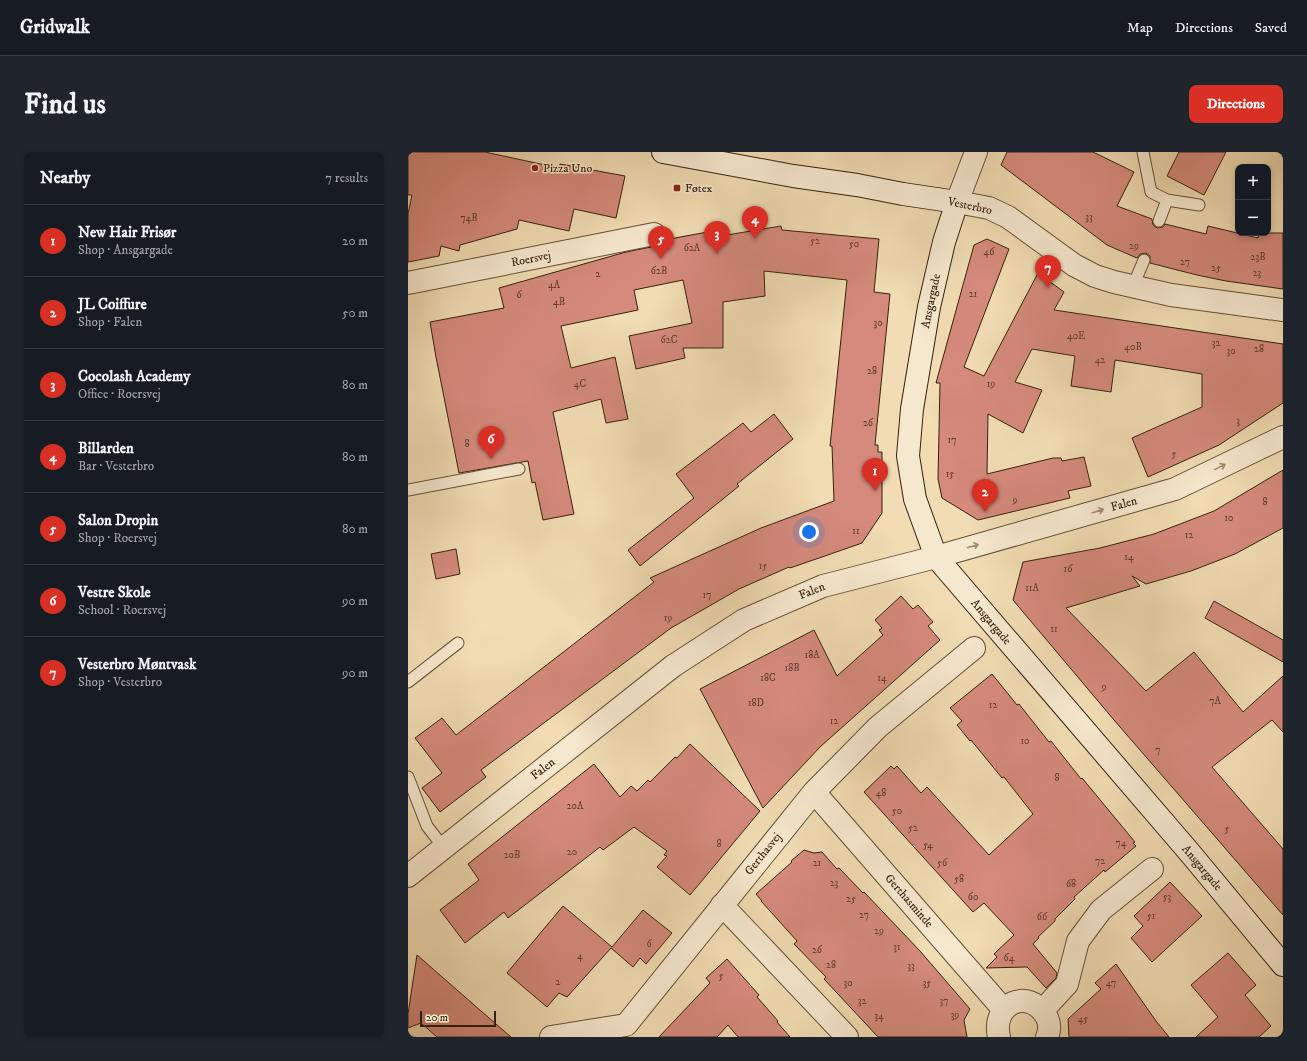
<!DOCTYPE html>
<html lang="en">
<head>
<meta charset="utf-8">
<style>
	:root { --surface:#171b24; --page:#20242c; --text:#f1f3f6; --muted:#9ea1a6; --line:#363941; --accent:#d93025 }
	body { margin:0; font-family:"IM FELL DW Pica",serif; background:var(--page); color:var(--text) }
	.controls { position:absolute; right:12px; top:12px; display:grid; overflow:hidden; border-radius:8px; box-shadow:0 2px 6px #0003 }
	.controls button { width:36px; height:36px; display:grid; place-items:center; padding:0; border:0; border-bottom:1px solid var(--line); background:var(--surface); color:var(--text); font:20px sans-serif }
	.scale { position:absolute; left:12px; bottom:10px; width:76px; box-sizing:border-box; padding-left:4px; border:2px solid #36210f; border-top:0; font-size:11px; line-height:14px; white-space:nowrap; color:#36210f; -webkit-text-stroke:3px #f6e8ce; paint-order:stroke }
	.you { position:absolute; left:401px; top:380px; width:14px; height:14px; margin:-10px; border:3px solid #fff; border-radius:50%; background:#1a73e8; box-shadow:0 0 0 6px #1a73e833 }
	.badge { display:grid; place-items:center; width:26px; height:26px; border-radius:50%; background:var(--accent); color:#fff; font-size:13px; font-weight:700 }
	.pin { position:absolute; translate:-50% -33px; filter:drop-shadow(0 1px 2px #0008) }
	.pin::after { content:''; position:absolute; top:21px; width:14px; height:12px; background:inherit; clip-path:polygon(0 0,100% 0,50% 100%) }
	.list { margin:0; padding:0; list-style:none }
	h2 { display:flex; justify-content:space-between; align-items:center; height:52px; margin:0; padding:0 16px; font-size:17px }
	h2 small { font-size:13px; font-weight:400; color:var(--muted) }
	.list li { display:grid; grid-template-columns:26px 1fr auto; gap:12px; align-items:center; box-sizing:border-box; height:72px; padding:0 16px; border-top:1px solid var(--line) }
	.list b { display:block; font-size:15px; white-space:nowrap }
	.list p { margin:0; font-size:13px; white-space:nowrap; color:var(--muted) }
	.list em { font-size:13px; font-style:normal; color:var(--muted) }
	.map { position:relative; flex:none; width:875px; height:885px; overflow:hidden; border-radius:8px }
	header { display:flex; align-items:center; gap:24px; box-sizing:border-box; height:56px; padding:0 20px; background:var(--surface); border-bottom:1px solid var(--line) }
	header strong { font-size:19px }
	nav { display:flex; gap:22px; margin-inline-start:auto; font-size:14px }
	.intro { display:flex; align-items:center; justify-content:space-between; box-sizing:border-box; height:96px; padding:0 24px }
	h1 { margin:0; font-size:28px }
	.button { padding:10px 18px; border-radius:8px; background:var(--accent); color:#fff; font-size:14px; font-weight:700 }
	main { display:flex; gap:24px; padding:0 24px }
	aside { flex:1; background:var(--surface); border-radius:8px; box-shadow:0 2px 6px #0003 }
	.map>svg:first-child { display:block }
	.building { fill:#d58a7c; stroke:#36210f }
	.lines { fill:none; stroke-linecap:round; stroke-linejoin:round }
	.service-casing { stroke:#655038; stroke-width:13 }
	.minor-casing { stroke:#655038; stroke-width:24 }
	.secondary-casing { stroke:#36210f; stroke-width:24 }
	.service { stroke:#f6e8ce; stroke-width:11 }
	.minor { stroke:#f6e8ce; stroke-width:22 }
	.secondary { stroke:#f6e8ce; stroke-width:22 }
	.oneway { stroke:#a08e78 }
	.poi-dot { fill:#8f2418; stroke:#f6e8ce; stroke-width:1.5 }
	.labels { text-anchor:middle; dominant-baseline:central; stroke-width:3; stroke-linejoin:round; paint-order:stroke }
	.number-label { font-size:10px; fill:#5e3b2a }
	.poi-label { font-size:12px; fill:#36210f; stroke:#f6e8ce; text-anchor:start }
	.street-label { font-size:12px; fill:#36210f; stroke:#f6e8ce }
</style>
</head>
<body>
<header>
<strong>Gridwalk</strong>
<nav><a>Map</a><a>Directions</a><a>Saved</a></nav>
</header>
<div class="intro"><h1>Find us</h1><a class="button">Directions</a></div>
<main>
<aside>
<h2>Nearby<small>7 results</small></h2>
<ul class="list">
<li><span class="badge">1</span><div><b>New Hair Frisør</b><p>Shop · Ansgargade</p></div><em>20 m</em></li>
<li><span class="badge">2</span><div><b>JL Coiffure</b><p>Shop · Falen</p></div><em>50 m</em></li>
<li><span class="badge">3</span><div><b>Cocolash Academy</b><p>Office · Roersvej</p></div><em>80 m</em></li>
<li><span class="badge">4</span><div><b>Billarden</b><p>Bar · Vesterbro</p></div><em>80 m</em></li>
<li><span class="badge">5</span><div><b>Salon Dropin</b><p>Shop · Roersvej</p></div><em>80 m</em></li>
<li><span class="badge">6</span><div><b>Vestre Skole</b><p>School · Roersvej</p></div><em>90 m</em></li>
<li><span class="badge">7</span><div><b>Vesterbro Møntvask</b><p>Shop · Vesterbro</p></div><em>90 m</em></li>
</ul>
</aside>
<div class="map">
<svg width="875" height="885" viewBox="0 0 875 885">
	<rect width="100%" height="100%" fill="#f1dcb3"/>
	<filter id="stains"><feTurbulence type="fractalNoise" baseFrequency=".005" numOctaves="4"/><feColorMatrix values="0 0 0 0 .2 0 0 0 0 .09 0 0 0 0 .02 0 0 0 .5 -.17"/></filter>
	<radialGradient id="worn" r=".72"><stop offset=".6" stop-color="#630" stop-opacity="0"/><stop offset="1" stop-color="#630" stop-opacity=".3"/></radialGradient>
	<!-- building -->
	<path class="building" d="M0 0H77L151 16 152 12 217 24 208 66 166 57 161 79 111 68 109 77 52 93 51 99 33 94 31 104 0 110V62L4 43H0Z
		M599 0H685L726 20 709 54 744 67 745 73 749 76 755 75 757 72 798 82 800 74 850 86 851 81H875V137L818 129 789 123 742 111V104L738 101 732 102 729 106 699 93 593 13Z
		M771 0H818L796 43 759 24Z
		M373 74 374 78 471 87 466 140 482 142 467 293H470V300H474V361L454 391 414 405 382 416 381 415 331 437 263 476 73 618 78 625 32 660 14 636 34 621 7 586 34 566 48 583 246 430 242 426 353 376 426 349 424 294H422L439 128 356 119 357 144 315 150V196H275L277 206 228 217 221 184 284 171 275 128 226 138 230 158 153 174 163 216 207 205 220 267 198 271 193 247 145 260 166 362 135 368 127 330 124 331 120 309 51 321 28 205 22 170 96 156 91 136 218 100 248 94 255 90 267 86 305 79 307 85Z
		M579 87 601 97 556 215 576 224 630 121 656 140 646 158 875 192V251L811 293 740 325 724 286 794 255V222L707 208 703 240 663 234 667 204 624 197 607 230 634 238 615 281 580 262 579 322 645 306H653L654 309 676 305 683 334 660 339 662 346 570 368 534 346 530 327 532 231H528L566 93Z
		M366 262 385 287 329 332 331 334 232 414 220 398 286 346 268 322 335 271 343 280Z
		M875 318V376L827 402 783 419 738 432 724 424 732 434 658 456 738 539 786 500 835 560 875 524V580L864 568 804 615 875 697V763L706 568 605 448 615 410 692 396 746 382 806 359Z
		M48 397 52 422 28 427 23 402Z
		M493 444 505 457 510 453 525 470 520 474 532 488 412 595 355 656 292 537 406 478 429 524 475 483 471 478 474 476 467 468Z
		M806 449 875 488V510L797 466Z
		M584 522 609 553 611 552 641 590 643 589 673 627 674 626 727 690 725 691 728 694 697 720 696 718 666 745 667 747 647 767V769L630 785 631 786 625 792 649 821 648 826 638 836 619 815 578 816 589 805 586 802 606 783 576 751 565 760 456 640 483 614 486 617 489 614 513 641 519 635 581 703 625 662 596 625 594 626 563 588 562 589 549 573 554 569 542 556Z
		M282 592 352 659 282 743 249 715 259 704 256 703 259 699 226 675 195 698 192 695 100 766 96 760 57 791 32 758 71 728 60 712 186 612 212 645 223 634 229 639 240 628 242 630 267 605 269 606Z
		M396 698 406 701 414 700 429 717 431 716 455 741 456 740 512 799 562 857 556 868 559 885H470L416 827 418 825 386 792 389 789 353 749H354L348 742 384 710 383 709Z
		M762 730 794 764 744 810 723 786 735 774 726 764Z
		M155 754 204 795 235 758 264 781 238 812 232 806 225 815 203 796 159 845 151 841 139 855 99 821Z
		M820 801 848 833 837 843 863 874 851 885H788L810 865 783 833Z
		M9 803 73 859 103 885H29L13 871 0 876V862Z
		M319 807 351 843 349 845 370 869 369 870 382 885H330L320 873 309 885H251L302 831 298 826Z
		M708 812 748 869 761 885H661L660 867 693 837 687 831Z"/>
	<g class="lines">
		<!-- service casing -->
		<g class="service-casing">
			<path id="service" d="M735 0 743 40 759 48 791 53
				M751 69 759 48
				M725 134 736 108
				M0 338 111 317
				M0 530 50 491
				M0 625 19 674 36 696"/>
		</g>
		<!-- minor casing -->
		<g class="minor-casing">
			<path id="minor" d="M568 0 549 50 581 56 600 65 666 113 687 124 706 130 763 143 875 158
				M0 131 246 82
				M406 640 596 858
				M0 724 265 514 336 468 415 434 528 405 767 337 875 285
				M314 753 439 885
				M635 858 659 832 670 789 693 758 744 717
				M143 885 218 873 406 640 470 575 566 496
				M591 885C583 851 621 835 638 864 642 870 642 879 639 885"/>
		</g>
		<!-- secondary casing -->
		<g class="secondary-casing">
			<path id="secondary" d="M255 0 385 24 449 33 495 42 549 50 536 90 521 155 504 257 500 304 507 347 528 405 782 701 875 813"/>
		</g>
		<!-- service -->
		<use href="#service" class="service"/>
		<!-- minor -->
		<use href="#minor" class="minor"/>
		<!-- secondary -->
		<use href="#secondary" class="secondary"/>
	</g>
	<!-- one-way arrows -->
	<defs><path id="oneway-shaft" d="M-6 0H5M1.5-3L5.5 0L1.5 3" fill="none" stroke-width="1.6" stroke-linecap="round" stroke-linejoin="round"/></defs>
	<g class="oneway">
		<use href="#oneway-shaft" transform="translate(812 315) rotate(-26)"/>
		<use href="#oneway-shaft" transform="translate(690 359) rotate(-16)"/>
		<use href="#oneway-shaft" transform="translate(565 394) rotate(-16)"/>
	</g>
	<!-- markers -->
	<g class="poi-dot">
		<circle cx="127" cy="16" r="4"/>
		<rect x="265" y="32" width="8" height="8" rx="2"/>
	</g>
	<g class="labels">
		<!-- number labels -->
		<g class="number-label">
			<text x="681" y="65">33</text>
			<text x="61" y="66">74B</text>
			<text x="407" y="89">52</text>
			<text x="446" y="92">50</text>
			<text x="726" y="94">29</text>
			<text x="284" y="96">62A</text>
			<text x="581" y="100">46</text>
			<text x="850" y="105">23B</text>
			<text x="777" y="110">27</text>
			<text x="808" y="116">25</text>
			<text x="251" y="119">62B</text>
			<text x="849" y="121">23</text>
			<text x="190" y="122">2</text>
			<text x="146" y="133">4A</text>
			<text x="565" y="142">21</text>
			<text x="111" y="143">6</text>
			<text x="151" y="150">4B</text>
			<text x="470" y="171">30</text>
			<text x="668" y="184">40E</text>
			<text x="261" y="188">62C</text>
			<text x="808" y="191">32</text>
			<text x="725" y="195">40B</text>
			<text x="851" y="197">28</text>
			<text x="823" y="199">30</text>
			<text x="692" y="208">42</text>
			<text x="464" y="219">28</text>
			<text x="172" y="232">4C</text>
			<text x="583" y="232">19</text>
			<text x="830" y="269">3</text>
			<text x="460" y="271">26</text>
			<text x="544" y="288">17</text>
			<text x="59" y="292">8</text>
			<text x="766" y="302">5</text>
			<text x="542" y="322">15</text>
			<text x="607" y="348">9</text>
			<text x="857" y="350">8</text>
			<text x="821" y="366">10</text>
			<text x="448" y="379">11</text>
			<text x="781" y="383">12</text>
			<text x="721" y="405">14</text>
			<text x="355" y="414">15</text>
			<text x="660" y="417">16</text>
			<text x="624" y="436">11A</text>
			<text x="299" y="443">17</text>
			<text x="260" y="466">19</text>
			<text x="646" y="477">11</text>
			<text x="404" y="503">18A</text>
			<text x="384" y="516">18B</text>
			<text x="360" y="526">18C</text>
			<text x="474" y="526">14</text>
			<text x="696" y="535">9</text>
			<text x="807" y="549">7A</text>
			<text x="348" y="551">18D</text>
			<text x="585" y="553">12</text>
			<text x="426" y="569">12</text>
			<text x="617" y="589">10</text>
			<text x="750" y="598">7</text>
			<text x="649" y="626">8</text>
			<text x="473" y="641">48</text>
			<text x="167" y="654">20A</text>
			<text x="489" y="659">50</text>
			<text x="505" y="676">52</text>
			<text x="819" y="677">5</text>
			<text x="713" y="691">74</text>
			<text x="311" y="692">8</text>
			<text x="520" y="693">54</text>
			<text x="164" y="700">20</text>
			<text x="104" y="703">20B</text>
			<text x="692" y="709">72</text>
			<text x="409" y="711">21</text>
			<text x="534" y="711">56</text>
			<text x="551" y="727">58</text>
			<text x="426" y="731">23</text>
			<text x="663" y="732">68</text>
			<text x="565" y="745">60</text>
			<text x="759" y="745">53</text>
			<text x="443" y="747">25</text>
			<text x="456" y="763">27</text>
			<text x="743" y="764">51</text>
			<text x="634" y="765">66</text>
			<text x="471" y="779">29</text>
			<text x="241" y="792">6</text>
			<text x="489" y="795">31</text>
			<text x="409" y="798">26</text>
			<text x="172" y="804">4</text>
			<text x="601" y="806">64</text>
			<text x="423" y="813">28</text>
			<text x="503" y="814">33</text>
			<text x="313" y="824">5</text>
			<text x="150" y="830">2</text>
			<text x="440" y="831">30</text>
			<text x="519" y="831">35</text>
			<text x="703" y="831">47</text>
			<text x="454" y="849">32</text>
			<text x="536" y="849">37</text>
			<text x="547" y="863">39</text>
			<text x="471" y="864">34</text>
			<text x="675" y="867">45</text>
		</g>
		<!-- poi labels -->
		<g class="poi-label">
			<text x="135" y="16">Pizza Uno</text>
			<text x="277" y="36">Føtex</text>
		</g>
		<!-- street labels -->
		<g class="street-label">
			<text transform="translate(562 54) rotate(12)">Vesterbro</text>
			<text transform="translate(123 107) rotate(-11)">Roersvej</text>
			<text transform="translate(523 149) rotate(-78)">Ansgargade</text>
			<text transform="translate(716 352) rotate(-16)">Falen</text>
			<text transform="translate(404 439) rotate(-22)">Falen</text>
			<text transform="translate(583 470) rotate(50)">Ansgargade</text>
			<text transform="translate(135 617) rotate(-38)">Falen</text>
			<text transform="translate(355 702) rotate(-51)">Gerthasvej</text>
			<text transform="translate(794 716) rotate(50)">Ansgargade</text>
			<text transform="translate(501 749) rotate(49)">Gerthasminde</text>
		</g>
	</g>
	<rect width="100%" height="100%" filter="url(#stains)"/>
	<rect width="100%" height="100%" fill="url(#worn)"/>
</svg>
<div class="controls">
<button>+</button>
<button>−</button>
</div>
<div class="scale">20 m</div>
<div class="you"></div>
<div class="pin badge" style="left:467px;top:339px">1</div>
<div class="pin badge" style="left:577px;top:360px">2</div>
<div class="pin badge" style="left:309px;top:102px">3</div>
<div class="pin badge" style="left:347px;top:87px">4</div>
<div class="pin badge" style="left:253px;top:107px">5</div>
<div class="pin badge" style="left:83px;top:307px">6</div>
<div class="pin badge" style="left:640px;top:136px">7</div>
</div>
</main>
</body>
</html>
